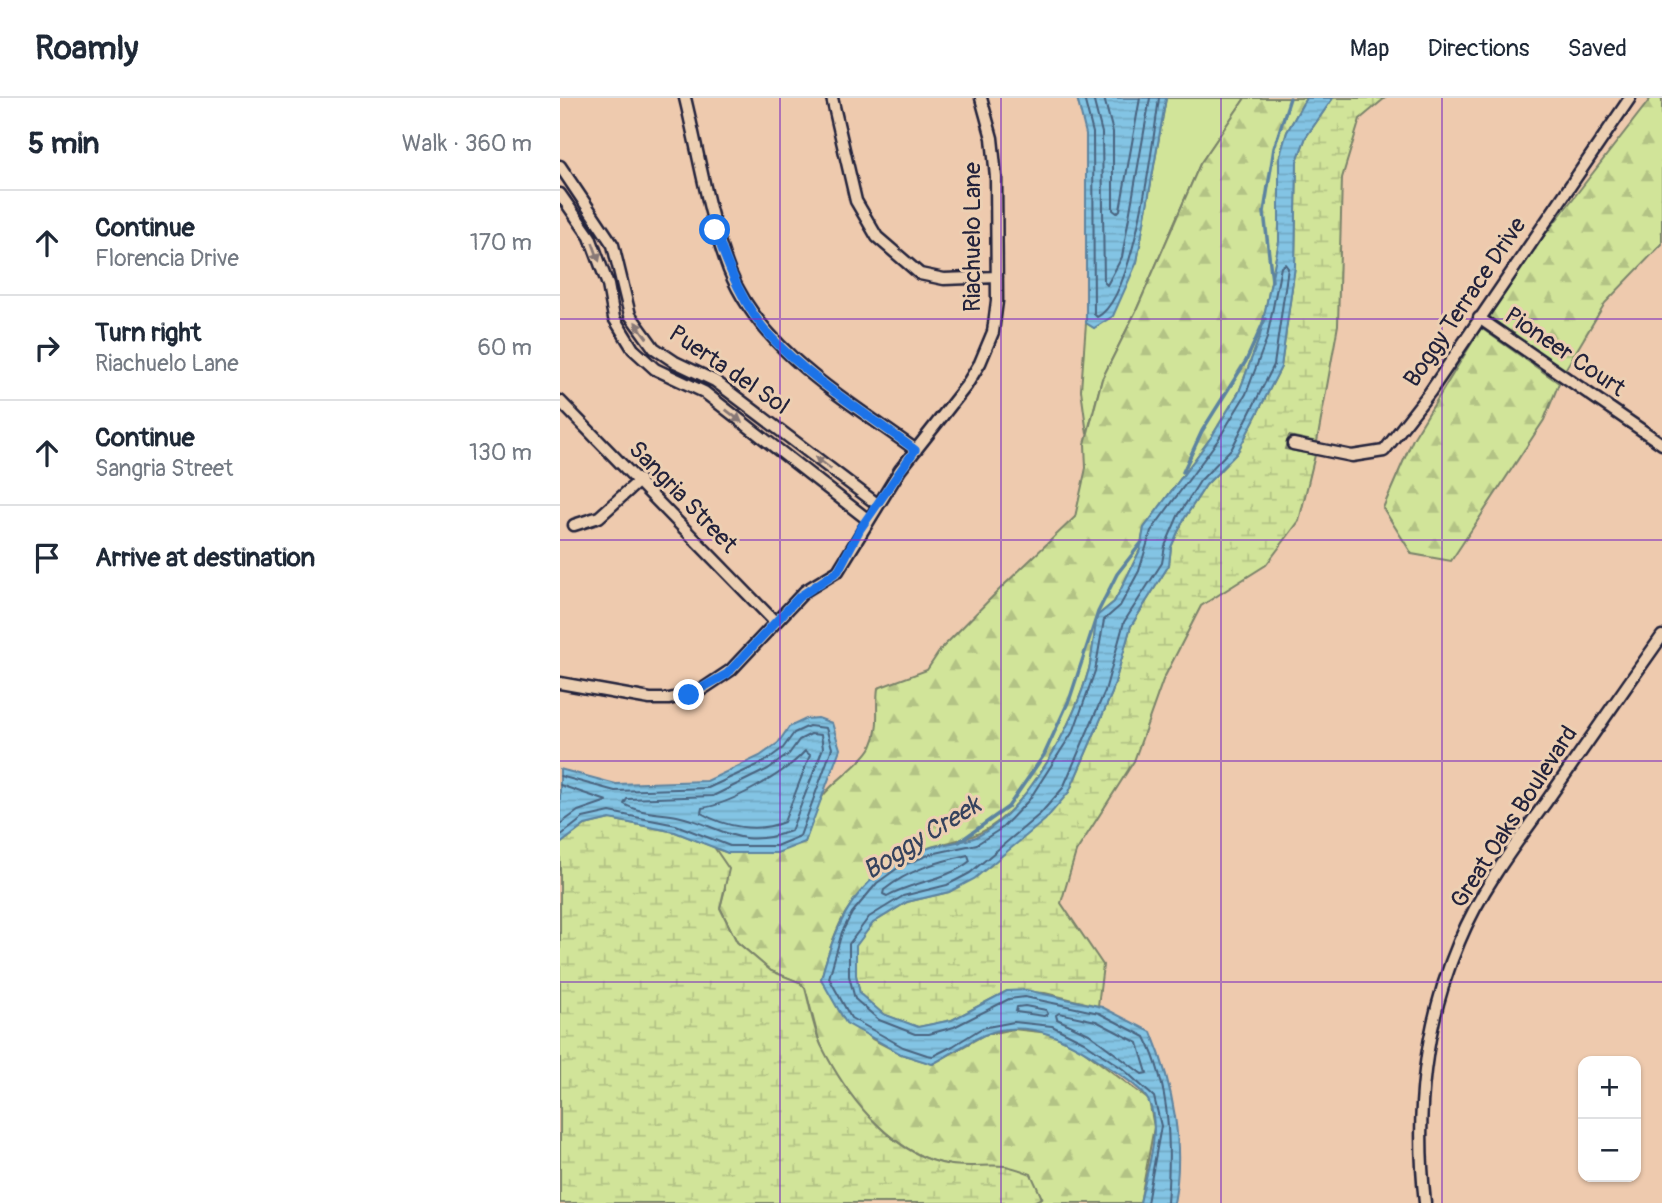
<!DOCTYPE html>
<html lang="en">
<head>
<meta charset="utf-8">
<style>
	:root { --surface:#fff; --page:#f6f6f7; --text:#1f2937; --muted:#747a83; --line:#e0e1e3 }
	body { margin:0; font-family:Pangolin,sans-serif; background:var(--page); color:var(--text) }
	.controls { position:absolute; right:21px; bottom:21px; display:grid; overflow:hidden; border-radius:14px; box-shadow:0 2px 5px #0004 }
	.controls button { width:63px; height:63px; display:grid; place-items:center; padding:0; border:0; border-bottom:2px solid var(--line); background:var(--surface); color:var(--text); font:35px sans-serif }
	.stop { position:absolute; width:21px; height:21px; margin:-16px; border:5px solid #1a73e8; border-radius:50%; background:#fff }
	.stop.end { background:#1a73e8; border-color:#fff; box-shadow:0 2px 7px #0008 }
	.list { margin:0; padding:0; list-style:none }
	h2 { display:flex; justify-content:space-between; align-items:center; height:91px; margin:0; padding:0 28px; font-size:30px }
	h2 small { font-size:23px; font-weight:400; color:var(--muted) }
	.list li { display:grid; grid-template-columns:46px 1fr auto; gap:21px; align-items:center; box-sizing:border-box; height:105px; padding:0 28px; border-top:2px solid var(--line) }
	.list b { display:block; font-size:26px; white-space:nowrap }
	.list p { margin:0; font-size:23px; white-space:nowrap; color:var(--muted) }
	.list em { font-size:23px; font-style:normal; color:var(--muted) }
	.icon { flex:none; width:38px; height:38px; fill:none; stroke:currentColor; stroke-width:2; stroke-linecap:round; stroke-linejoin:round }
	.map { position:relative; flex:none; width:1102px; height:1105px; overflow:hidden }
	header { display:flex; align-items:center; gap:42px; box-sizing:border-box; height:98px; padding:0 35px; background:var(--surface); border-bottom:2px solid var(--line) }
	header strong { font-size:33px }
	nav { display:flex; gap:38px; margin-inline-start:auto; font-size:24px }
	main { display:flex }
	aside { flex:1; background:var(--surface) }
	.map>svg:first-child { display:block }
	.grass { fill:#d1e499; stroke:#7a836a; stroke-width:2 }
	.forest { fill:url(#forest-firs); stroke:#7a836a; stroke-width:2 }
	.wetland { fill:url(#wetland-marsh); stroke:#7a836a; stroke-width:2 }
	.water { fill:url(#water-rules); stroke:#5c83a0; stroke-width:2 }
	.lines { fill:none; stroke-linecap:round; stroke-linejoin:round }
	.shore { stroke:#49637f; stroke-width:2 }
	.stream { stroke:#5c83a0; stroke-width:3.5 }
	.street-casing { stroke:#22223b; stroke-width:15 }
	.street { stroke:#eccfb2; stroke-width:10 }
	.oneway { fill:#877876 }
	.route { stroke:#1a73e8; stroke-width:9 }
	.grid { fill:none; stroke:#7b2cbf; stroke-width:2; stroke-opacity:0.55 }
	.labels { text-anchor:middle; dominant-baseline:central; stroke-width:6; stroke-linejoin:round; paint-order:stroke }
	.street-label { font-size:24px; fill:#22223b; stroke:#eccfb2 }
	.water-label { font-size:26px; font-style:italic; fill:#35425d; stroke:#eccfb2 }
</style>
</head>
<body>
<header>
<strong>Roamly</strong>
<nav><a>Map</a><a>Directions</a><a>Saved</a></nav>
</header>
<main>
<aside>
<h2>5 min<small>Walk · 360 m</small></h2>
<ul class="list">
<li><svg class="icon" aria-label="ahead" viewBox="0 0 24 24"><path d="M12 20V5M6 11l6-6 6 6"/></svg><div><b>Continue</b><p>Florencia Drive</p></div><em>170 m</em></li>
<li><svg class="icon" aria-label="right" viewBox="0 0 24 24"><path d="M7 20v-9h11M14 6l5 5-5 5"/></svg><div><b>Turn right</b><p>Riachuelo Lane</p></div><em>60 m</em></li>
<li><svg class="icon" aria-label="ahead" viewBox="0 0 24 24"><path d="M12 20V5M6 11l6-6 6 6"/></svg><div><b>Continue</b><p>Sangria Street</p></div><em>130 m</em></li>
<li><svg class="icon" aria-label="arrive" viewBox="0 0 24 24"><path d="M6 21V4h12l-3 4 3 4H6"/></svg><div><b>Arrive at destination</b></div></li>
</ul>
</aside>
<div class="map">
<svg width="1102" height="1105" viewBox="0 0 1102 1105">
	<defs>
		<pattern id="forest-firs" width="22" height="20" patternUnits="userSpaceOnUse" patternTransform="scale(1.75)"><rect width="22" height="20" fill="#d1e499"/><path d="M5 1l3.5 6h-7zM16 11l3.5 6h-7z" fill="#b3c385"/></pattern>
		<pattern id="wetland-marsh" width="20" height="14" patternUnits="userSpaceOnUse" patternTransform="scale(1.75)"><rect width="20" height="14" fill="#d1e499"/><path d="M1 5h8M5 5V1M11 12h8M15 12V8" fill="none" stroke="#b3c385"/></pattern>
		<pattern id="water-rules" width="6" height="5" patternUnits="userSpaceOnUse" patternTransform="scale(1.75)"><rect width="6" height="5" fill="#83c4e4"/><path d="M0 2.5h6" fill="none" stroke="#71a8c4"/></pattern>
	</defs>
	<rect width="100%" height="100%" fill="#eecaae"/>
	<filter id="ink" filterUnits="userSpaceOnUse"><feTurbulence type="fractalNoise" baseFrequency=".0143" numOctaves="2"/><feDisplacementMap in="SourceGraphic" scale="14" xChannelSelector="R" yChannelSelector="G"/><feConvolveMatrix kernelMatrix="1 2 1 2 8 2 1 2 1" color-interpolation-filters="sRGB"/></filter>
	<g filter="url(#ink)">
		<!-- grass -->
		<path class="grass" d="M606 0H685L640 66 576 213 542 281 527 336 521 292 526 225 534 230 577 164Z"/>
		<!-- forest -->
		<path class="forest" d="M685 0H746L727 34 719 61V144L700 238 679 294 652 338 584 430 580 452 561 491 554 504 537 518C534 536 533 554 529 571 515 621 477 694 436 725 415 741 395 742 371 749 360 753 349 761 338 766 288 794 275 828 261 881L312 941 341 956 373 966 424 937 453 931 489 935 520 950 589 1002 594 1029 580 1105H471L482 1099 446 1068C425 1069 402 1071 381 1065 331 1053 275 989 259 942 254 925 250 907 245 890L239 884 211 873 177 844 160 810 165 791 154 750 168 755 245 744C250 731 254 710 263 698 274 682 301 667 311 649 321 628 315 611 318 590L367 572 381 551 443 488 515 419 526 370 525 346 542 281 576 213 640 66Z
			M1091 0H1102V146L1045 205 1005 272 929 219 977 147Z
			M921 230 999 285 984 322 891 463 852 456 823 410 853 341Z"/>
		<!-- wetland -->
		<path class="wetland" d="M773 0H825L800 21 782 80 778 227 757 344 729 338 725 351 755 357 739 423 706 467 641 508 603 582 574 663 516 754 501 805 543 867 538 908 485 895 447 893 392 922 358 929 323 916 300 896 296 877V847L313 825 347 804 389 794 430 768 509 694 552 595 571 528 609 467 611 449 624 421 646 387 677 355 721 269 735 168 737 63 746 39Z
			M50 721 115 734 154 749 169 771 160 810 177 844 211 873 239 884 245 890C250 908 253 930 261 947 285 995 326 1051 381 1065 402 1071 424 1066 445 1068 453 1069 463 1073 471 1076L482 1100 471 1105H0V746L25 727Z"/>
		<!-- water -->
		<path class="water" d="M517 0H606L577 164 553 218 534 230 526 225V36Z
			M746 0H773L746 39 737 63 735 168 721 269 677 355 646 387 624 421 611 449 609 467 571 528 552 595 509 694 485 722 414 781 389 794 347 804 313 825 296 848V877L300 896 323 916 358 929 392 922 447 893 466 892 542 909 591 934C613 987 625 1048 614 1105H580C586 1075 602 1034 589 1004 583 990 557 975 544 966 509 942 468 919 424 937 407 944 390 957 372 966L341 956 286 925 261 881C277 818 302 770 369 750 384 745 402 745 416 739 467 714 515 624 529 571 533 554 534 535 537 518L554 504 561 491 580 452 584 430 652 338 679 294 700 238 719 144V61L727 34Z
			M258 620 272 625 280 651 245 744 217 755H168L115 734 50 721 25 727 0 746V671L56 686 147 683 200 658 218 645 229 629 246 621Z"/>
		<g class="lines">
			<!-- shore -->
			<path class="shore" d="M524 0 533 35 534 216 537 219C575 201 593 43 599 0
				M533 0 542 35 544 184 547 187 562 159 590 0
				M544 0 553 34V112L557 115 560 112 580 0
				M251 636 261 637 263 650 231 733C176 753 164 728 117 718 99 715 79 715 64 706L67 701 153 698 208 671 229 656 239 642Z
				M245 653 250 657 224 724C197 735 165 729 141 715L142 710C171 706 226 675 245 653Z
				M0 678 55 693 148 690 204 664 223 650 234 635 249 628 266 630 272 650 240 738 216 748H170L116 727 50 714 23 720 0 738
				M0 687 47 703 18 713 0 726
				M408 757 410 763C386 783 353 783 327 798L323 796 324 792C349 772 376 764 408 757Z
				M465 908 486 912 488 916 484 918 456 914 457 909Z
				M499 915 536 923 578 945 587 975 582 976 529 936 497 921 496 917Z
				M587 1105 601 1028 594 999 563 971 524 944 492 928 454 924 422 930 393 948 373 958 367 957 343 949 291 920 269 880 282 834 292 815 317 785 339 769 371 756 417 746 442 730 469 702 514 632 535 573 544 522 560 508 579 473 591 433 658 342 686 296 707 240 721 169 725 166 728 170 714 267 672 350 640 383 618 418 605 448 602 465 564 524 545 593 503 690 480 716 410 775 387 787 343 798 309 819 289 846V878L295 901 319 922 355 936H369L394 929 449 901 465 899 539 915 585 939C611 990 611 1049 607 1105"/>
			<!-- stream -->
			<path class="stream" d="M712 183 704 114 714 50 730 0
				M623 374 642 333 686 263 705 221
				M399 744 448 709 484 657 510 600 538 514 557 476 582 444"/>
			<!-- street casing -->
			<g class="street-casing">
				<path id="street" d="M125 0C139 57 148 117 169 172 202 254 287 302 356 352
					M272 0 296 103 317 139 360 176 384 181 437 179
					M0 68 53 147 70 217 94 250 115 264 155 283 317 406
					M0 96 30 139 48 187 54 220 73 251 95 271 144 294 307 421
					M919 220 1102 346
					M0 303 215 524
					M733 346 792 358 824 353 870 294 1070 0
					M14 427 39 419 80 382
					M0 585 90 601H109L138 594 171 572 245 493 278 473 340 372 406 288 420 265 433 234 437 203 436 79 432 40 421 0
					M865 1105C855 1016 864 927 899 844 920 793 954 748 986 704 1025 648 1063 593 1102 538"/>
			</g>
			<!-- street -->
			<use href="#street" class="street"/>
		</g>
		<!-- one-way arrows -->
		<defs><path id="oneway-solid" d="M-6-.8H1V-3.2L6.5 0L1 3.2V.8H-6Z" transform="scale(1.75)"/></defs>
		<g class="oneway">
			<use href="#oneway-solid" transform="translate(36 154) rotate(70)"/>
			<use href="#oneway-solid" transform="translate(81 232) rotate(-126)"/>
			<use href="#oneway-solid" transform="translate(174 318) rotate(38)"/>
			<use href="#oneway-solid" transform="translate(263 365) rotate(-143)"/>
		</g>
	</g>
	<g class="lines" filter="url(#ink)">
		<!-- route -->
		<path class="route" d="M129 597 167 576 239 499 278 473 300 431 355 352C308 316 253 284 212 240 184 210 169 171 155 132"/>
	</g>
	<!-- grid -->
	<path class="grid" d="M220 0V1105M441 0V1105M661 0V1105M882 0V1105M0 221H1102M0 442H1102M0 663H1102M0 884H1102"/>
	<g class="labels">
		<!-- street labels -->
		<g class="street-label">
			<text transform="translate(412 139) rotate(-90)">Riachuelo Lane</text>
			<text transform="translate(905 204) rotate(-56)">Boggy Terrace Drive</text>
			<text transform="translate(1005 254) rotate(34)">Pioneer Court</text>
			<text transform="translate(169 272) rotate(34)">Puerta del Sol</text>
			<text transform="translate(123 399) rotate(46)">Sangria Street</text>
			<text transform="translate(954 719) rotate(-57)">Great Oaks Boulevard</text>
		</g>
		<!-- water labels -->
		<g class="water-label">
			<text transform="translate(362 740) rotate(-32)">Boggy Creek</text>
		</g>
	</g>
</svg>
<div class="controls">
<button>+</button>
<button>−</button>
</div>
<div class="stop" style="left:155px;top:132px"></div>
<div class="stop end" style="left:129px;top:597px"></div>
</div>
</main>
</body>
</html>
